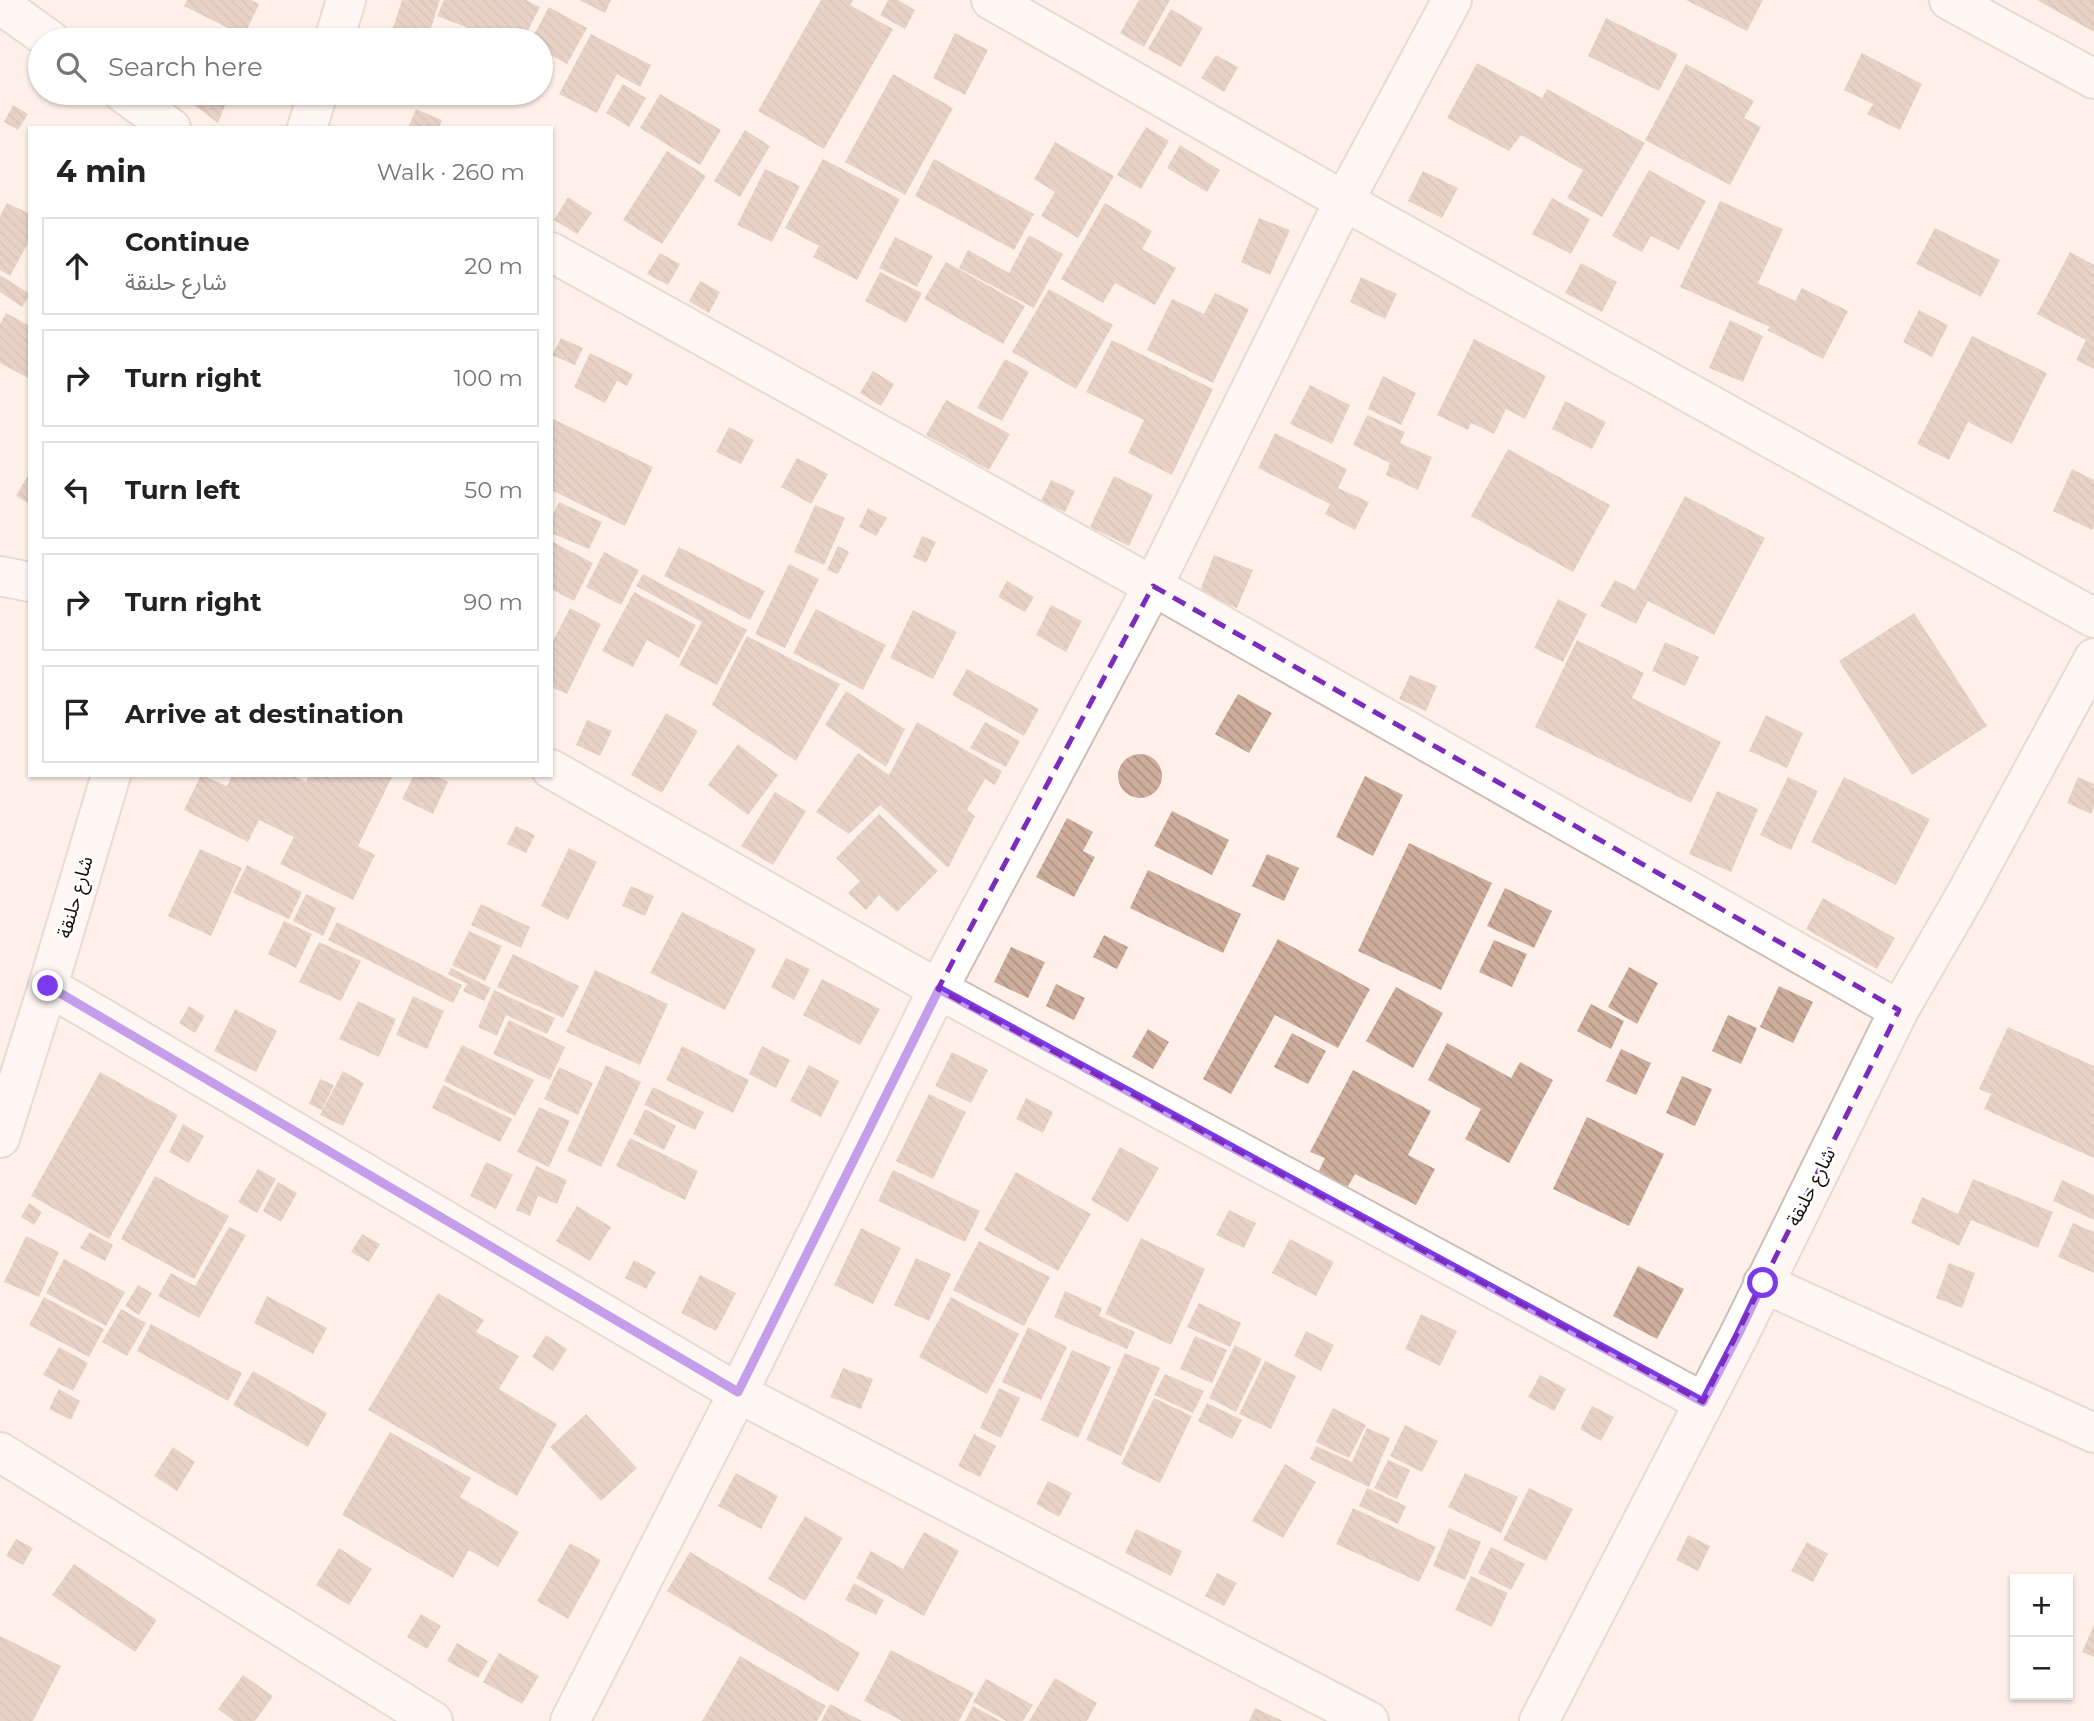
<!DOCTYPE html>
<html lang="en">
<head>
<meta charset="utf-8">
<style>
	:root { --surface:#fff; --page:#f2f2f2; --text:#222; --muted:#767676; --line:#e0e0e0 }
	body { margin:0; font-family:Montserrat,"Noto Sans Arabic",sans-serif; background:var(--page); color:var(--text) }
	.controls { position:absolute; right:21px; bottom:21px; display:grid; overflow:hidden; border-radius:0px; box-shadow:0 2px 5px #0004 }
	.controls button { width:63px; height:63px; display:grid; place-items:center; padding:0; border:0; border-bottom:2px solid var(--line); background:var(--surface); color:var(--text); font:35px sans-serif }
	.stop { position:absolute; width:21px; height:21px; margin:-16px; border:5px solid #7c3aed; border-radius:50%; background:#fff }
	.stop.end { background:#7c3aed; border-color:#fff; box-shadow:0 2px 7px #0008 }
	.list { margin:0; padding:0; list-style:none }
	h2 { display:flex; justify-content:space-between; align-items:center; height:91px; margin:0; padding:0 28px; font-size:30px }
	h2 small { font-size:23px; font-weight:400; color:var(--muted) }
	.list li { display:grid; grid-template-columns:46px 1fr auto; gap:21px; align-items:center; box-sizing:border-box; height:98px; margin:0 14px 14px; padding:0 14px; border:2px solid var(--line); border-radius:0px }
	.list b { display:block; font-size:26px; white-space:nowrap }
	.list p { margin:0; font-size:23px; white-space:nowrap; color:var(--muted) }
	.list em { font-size:23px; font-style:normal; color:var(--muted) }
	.icon { flex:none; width:38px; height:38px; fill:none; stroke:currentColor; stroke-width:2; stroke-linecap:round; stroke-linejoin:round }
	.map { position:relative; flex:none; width:2094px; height:1721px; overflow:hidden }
	.search { position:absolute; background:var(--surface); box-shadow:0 2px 5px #0004; left:28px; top:28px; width:525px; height:77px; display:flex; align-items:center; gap:18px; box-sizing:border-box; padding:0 24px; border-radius:38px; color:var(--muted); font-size:26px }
	.panel { position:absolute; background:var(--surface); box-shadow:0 2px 5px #0004; left:28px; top:126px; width:525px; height:651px; border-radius:0px }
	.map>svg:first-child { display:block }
	.building { fill:url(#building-back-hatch) }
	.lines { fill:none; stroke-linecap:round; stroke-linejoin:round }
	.minor-casing { stroke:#cebeb5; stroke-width:42 }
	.tertiary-casing { stroke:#cebeb5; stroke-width:42 }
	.minor { stroke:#fff; stroke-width:38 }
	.tertiary { stroke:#fff; stroke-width:38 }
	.route { stroke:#7c3aed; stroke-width:9 }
	.marked { fill:none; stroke:#7b2cbf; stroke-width:5; stroke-dasharray:14 9; stroke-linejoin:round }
	.labels { text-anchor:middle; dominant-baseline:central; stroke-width:5; stroke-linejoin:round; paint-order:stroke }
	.street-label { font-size:19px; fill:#140e0b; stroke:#fff }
</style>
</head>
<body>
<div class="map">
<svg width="2094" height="1721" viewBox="0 0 2094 1721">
	<defs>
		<pattern id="building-back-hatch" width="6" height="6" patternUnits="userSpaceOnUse" patternTransform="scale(1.75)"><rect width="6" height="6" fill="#cdad9c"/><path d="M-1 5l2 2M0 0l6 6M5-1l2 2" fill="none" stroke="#af9485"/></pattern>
	</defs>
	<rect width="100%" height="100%" fill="#fff1ea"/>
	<!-- building -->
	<path class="building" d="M187 0H251L259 4 244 36 184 6Z
		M402 0H440L427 40H389Z
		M444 0H526L540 7 523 40H500L437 16Z
		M579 0H611L605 13Z
		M821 0H853L850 5 893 29 824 149 758 111Z
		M888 0H898L915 10 905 29 880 15Z
		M1139 0H1170L1144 47 1120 33Z
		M1686 0H1763L1747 31Z
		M2037 0H2094V32Z
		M549 7 587 28 567 64 547 53 541 65V40H531Z
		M1171 9 1203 28 1181 67 1148 49Z
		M1606 18 1678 54 1659 91 1588 56Z
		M955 33 988 50 965 95 933 78Z
		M591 34 651 65 640 87 617 74 597 113 559 94Z
		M1862 53 1922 84 1900 130 1867 114 1873 104 1844 90Z
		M1216 55 1238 67 1224 92 1201 78Z
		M1477 63 1542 98 1547 89 1645 143 1602 217 1567 198 1583 170 1521 135 1509 151 1447 118Z
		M1686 64 1754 101 1744 118 1761 127 1730 185 1645 140Z
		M893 74 953 108 905 195 845 162Z
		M623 84 646 98 629 127 606 113Z
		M178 93H230L218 123Z
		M660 94 721 130 700 165 640 128Z
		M13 105 28 114 18 130 4 122Z
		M416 109 442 120 439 128H408Z
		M1146 127 1169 141 1141 189 1117 175Z
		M745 130 770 146 740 197 714 181Z
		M1055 142 1114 176 1078 238 1041 216 1055 192 1034 179Z
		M1180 145 1220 170 1207 192 1167 168Z
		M667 151 706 176 662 244 623 220Z
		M823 159 900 199 857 280 813 257 819 246 785 228Z
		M934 159 1034 214 1014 250 915 196Z
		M765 169 800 186 772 242 737 225Z
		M1649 170 1706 201 1679 250 1651 236 1642 252 1612 236Z
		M1423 171 1458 188 1442 218 1408 201Z
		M568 197 592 213 577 234 554 220Z
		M1552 198 1590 219 1571 254 1532 234Z
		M1720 201 1783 229 1758 283 1795 301 1802 288 1848 311 1823 359 1767 330 1770 327 1680 287Z
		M7 203 30 214V244L28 243 10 276 0 270V216Z
		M1105 203 1152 231 1142 249 1176 268 1155 305 1115 283 1103 303 1061 279Z
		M1259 218 1290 230 1270 275 1241 262Z
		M1935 228 2000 260 1981 297 1916 264Z
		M1029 235 1063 254 1034 308 959 268 968 250 1009 273Z
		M895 237 933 256 917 287 879 268Z
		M2070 252 2094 265V369L2076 360 2086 340 2037 314Z
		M660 253 680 264 668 285 647 274Z
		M946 262 1025 306 1003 344 924 299Z
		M1581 263 1617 282 1602 312 1565 293Z
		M880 272 922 293 906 323 865 301Z
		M0 275 30 294 22 307 0 292Z
		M1361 277 1397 294 1385 319 1350 302Z
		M700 281 720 292 709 313 689 301Z
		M1049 289 1113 325 1076 389 1012 352Z
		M1215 293 1249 309 1213 383 1147 350 1172 299 1204 314Z
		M1919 310 1948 325 1932 357 1903 342Z
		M6 313 30 326V379L0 363V324Z
		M1730 320 1763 336 1743 382 1709 368Z
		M1972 336 2047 373 2012 444 1968 422 1949 460 1917 444Z
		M561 338 583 348 575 365 552 355Z
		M1474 339 1546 376 1525 419 1506 409 1494 434 1471 423 1468 430 1437 415Z
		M1112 340 1213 389 1172 475 1128 453 1144 420 1086 392Z
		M590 353 633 374 627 386 617 381 605 403 574 387Z
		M1005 359 1029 372 1002 421 977 408Z
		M873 371 894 384 881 406 860 393Z
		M1383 376 1416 393 1401 425 1368 409Z
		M1310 385 1350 405 1332 444 1290 424Z
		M946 400 1010 434 989 470 926 435Z
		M1565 401 1606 422 1592 449 1552 429Z
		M1367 415 1405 432 1400 443 1432 457 1418 490 1386 475 1390 463 1353 445Z
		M551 418 653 467 625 526 551 490Z
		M729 427 754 440 741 464 716 452Z
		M1275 433 1347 469 1338 488 1369 502 1355 530 1325 514 1330 504 1258 468Z
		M1508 449 1610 505 1573 572 1471 516Z
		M797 458 828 474 811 504 781 487Z
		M2072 469 2094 480V526L2092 530 2053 511Z
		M30 472V504L16 496Z
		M1114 476 1153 495 1129 546 1090 527Z
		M1051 480 1075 491 1065 512 1041 501Z
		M1685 496 1765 538 1714 635 1648 601 1636 624 1600 606 1615 580 1635 590Z
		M559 502 602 522 589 549 551 533V518Z
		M815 505 845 518 824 565 794 552Z
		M868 508 887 518 876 536 859 527Z
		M922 536 936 542 926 563 913 557Z
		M553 542 593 563 574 601 551 589V546Z
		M838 546 849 552 838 574 827 570Z
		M679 547 765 591 750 620 664 576Z
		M604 552 639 570 621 605 586 587Z
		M1214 555 1253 570 1237 608 1199 593Z
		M789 564 819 579 785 648 755 634Z
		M643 574 747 630 717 685 679 665 702 622 636 586Z
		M1007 581 1034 597 1025 612 998 597Z
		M634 592 696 625 679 658 647 640 633 667 602 651Z
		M1558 599 1587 614 1563 662 1534 648Z
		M1051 605 1082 621 1066 652 1036 635Z
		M570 608 601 624 567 694 551 687V645Z
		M816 609 886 645 863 690 793 653Z
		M913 610 957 632 933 679 890 658Z
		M1914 613 1987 726 1912 775 1839 661Z
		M747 636 840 684 796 761 712 705Z
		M1577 640 1644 673 1632 698 1721 742 1691 803 1535 727Z
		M1665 642 1699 657 1685 686 1652 671Z
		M967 669 1039 709 1024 736 952 695Z
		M1410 675 1437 686 1426 711 1399 699Z
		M846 691 905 729 886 767 825 725Z
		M1238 694 1272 713 1249 753 1215 734Z
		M666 713 698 731 662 793 631 775Z
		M1766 715 1803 733 1787 768 1749 751Z
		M587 720 612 731 600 756 576 745Z
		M917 722 1002 771 995 785 985 779 967 810 975 816 948 868 880 805 849 834 816 812 858 753 889 775Z
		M985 722 1020 741 1006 767 970 748Z
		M738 744 778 775 748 815 708 785Z
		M1118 776a22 22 0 1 1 44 0a22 22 0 1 1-44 0Z
		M201 775 227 786 232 775H293L306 782 309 775H393L358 846 375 855 353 900 280 864 294 837 259 820 248 842 184 810Z
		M414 775H435L448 782 433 814 402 799Z
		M1365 776 1403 795 1373 856 1336 837Z
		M1788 777 1818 791 1791 850 1760 835Z
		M1844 777 1930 819 1896 885 1811 842Z
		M2078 777 2094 784V807L2091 814 2067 803Z
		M1717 791 1758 809 1731 872 1689 854Z
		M775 792 806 811 773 865 741 846Z
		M1172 811 1229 840 1212 875 1154 846Z
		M879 814 938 871 897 912 879 895 866 910 848 893 860 881 836 858Z
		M1067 818 1093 832 1083 851 1095 857 1074 897 1036 877Z
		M516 826 535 835 526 853 507 844Z
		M1409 843 1492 883 1441 990 1358 951Z
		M569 848 597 862 568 920 541 906Z
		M200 849 242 868 211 936 168 916Z
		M1267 854 1299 868 1284 901 1252 886Z
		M247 865 302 892 289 919 233 893Z
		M1148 870 1241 914 1223 953 1130 908Z
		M631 886 654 896 645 916 622 906Z
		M1505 888 1552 911 1534 948 1487 926Z
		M306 894 336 908 323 936 293 921Z
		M1823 898 1895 938 1877 969 1806 929Z
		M481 904 530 927 521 948 471 925Z
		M682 912 756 949 725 1010 650 973Z
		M284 921 312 934 296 968 268 954Z
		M337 922 462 985 453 1003 328 940Z
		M469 931 502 946 485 981 452 965Z
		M1104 935 1128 947 1117 969 1093 957Z
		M1278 939 1370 989 1338 1048 1275 1015 1231 1094 1203 1079Z
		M1494 940 1527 954 1512 987 1479 972Z
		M319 942 361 961 341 1001 299 982Z
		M1011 947 1045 962 1028 998 994 982Z
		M513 954 579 986 563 1018 497 987Z
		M786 958 810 969 794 1000 771 987Z
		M1629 967 1658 983 1637 1024 1608 1007Z
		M451 968 491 988 484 1001 463 991 467 984 448 974Z
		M595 970 668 1004 640 1065 566 1032Z
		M822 979 880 1009 860 1045 803 1015Z
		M1056 984 1085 998 1074 1020 1046 1006Z
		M1779 986 1813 1002 1793 1043 1760 1027Z
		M1396 987 1443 1013 1413 1068 1366 1041Z
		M494 990 555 1018 547 1034 506 1015 497 1036 478 1027Z
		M413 996 444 1011 427 1049 396 1035Z
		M358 1001 396 1019 379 1057 339 1039Z
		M1591 1004 1624 1021 1611 1049 1577 1031Z
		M189 1006 205 1016 195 1033 179 1023Z
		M235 1009 277 1031 256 1072 214 1051Z
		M1728 1015 1757 1028 1741 1064 1712 1051Z
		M509 1020 565 1047 550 1080 493 1054Z
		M2008 1027 2094 1066V1158L1984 1109 1991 1094 1979 1089Z
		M1148 1029 1169 1042 1153 1069 1132 1057Z
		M1292 1033 1326 1051 1308 1084 1274 1067Z
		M1447 1043 1511 1078 1520 1062 1553 1080 1509 1163 1465 1139 1481 1109 1428 1080Z
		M462 1045 534 1080 515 1116 444 1081Z
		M682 1046 749 1080 733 1113 666 1080Z
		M762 1046 790 1060 776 1088 749 1074Z
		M1621 1049 1651 1063 1636 1095 1606 1081Z
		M952 1052 988 1070 971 1103 935 1086Z
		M606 1065 641 1082 601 1167 567 1151Z
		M809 1065 839 1081 821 1117 790 1101Z
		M559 1067 593 1083 578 1115 544 1099Z
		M1353 1070 1431 1111 1408 1155 1435 1169 1416 1205 1355 1174 1346 1190 1317 1175 1325 1158 1310 1152Z
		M343 1071 364 1083 343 1126 320 1115Z
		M100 1072 178 1115 109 1239 31 1196Z
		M1682 1076 1712 1089 1695 1126 1666 1113Z
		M320 1079 334 1085 322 1110 309 1104Z
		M443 1085 512 1119 500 1142 432 1108Z
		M653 1087 704 1112 695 1130 644 1105Z
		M929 1094 966 1112 933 1179 896 1161Z
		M1026 1098 1053 1112 1043 1133 1016 1119Z
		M539 1107 570 1121 549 1167 517 1152Z
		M645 1109 676 1126 664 1150 633 1134Z
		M1587 1117 1664 1154 1629 1226 1553 1189Z
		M183 1124 204 1136 189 1163 169 1152Z
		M630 1138 698 1171 685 1200 616 1166Z
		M1120 1147 1159 1168 1128 1222 1091 1200Z
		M486 1162 513 1175 496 1209 470 1196Z
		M536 1166 567 1180 557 1204 538 1196 530 1216 516 1210Z
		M258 1169 276 1179 257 1213 238 1202Z
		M893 1170 980 1211 965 1242 878 1201Z
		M1016 1172 1091 1214 1058 1271 984 1230Z
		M155 1176 229 1216 194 1279 121 1239Z
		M1973 1179 2053 1212 2038 1248 1971 1220 1959 1246 1911 1223 1922 1197 1958 1214Z
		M2062 1180 2094 1195V1220L2053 1201Z
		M278 1182 297 1193 281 1222 263 1211Z
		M29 1203 42 1212 34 1225 21 1217Z
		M577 1206 611 1227 590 1261 556 1241Z
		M1229 1210 1256 1223 1244 1248 1216 1235Z
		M2073 1223 2094 1232V1273L2058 1257Z
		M229 1227 246 1235 199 1318 158 1296 171 1273 195 1286Z
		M861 1228 901 1248 873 1304 834 1285Z
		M90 1232 113 1245 105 1261 80 1248Z
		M362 1234 380 1244 369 1262 351 1252Z
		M26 1236 59 1252 39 1297 4 1282Z
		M1141 1238 1205 1269 1171 1345 1105 1314Z
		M1290 1239 1334 1262 1316 1296 1272 1273Z
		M979 1241 1050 1277 1024 1326 953 1290Z
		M916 1258 951 1274 929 1321 894 1305Z
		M64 1259 125 1292 106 1326 46 1293Z
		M634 1260 656 1272 646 1289 625 1278Z
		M1949 1263 1975 1273 1962 1308 1936 1298Z
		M1638 1266 1684 1289 1657 1339 1613 1316Z
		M700 1275 736 1293 716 1331 681 1313Z
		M138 1285 152 1293 139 1315 125 1306Z
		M1065 1291 1102 1308 1099 1316 1135 1332 1127 1349 1054 1317Z
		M438 1293 484 1320 476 1332 519 1356 499 1389 557 1424 517 1496 368 1410Z
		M267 1296 327 1328 313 1354 254 1323Z
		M44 1297 104 1329 89 1357 29 1325Z
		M951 1297 1019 1334 987 1394 919 1357Z
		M1199 1303 1241 1323 1230 1347 1187 1327Z
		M121 1309 146 1323 127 1356 102 1342Z
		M1421 1314 1457 1331 1440 1366 1405 1349Z
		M151 1324 242 1373 228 1401 137 1351Z
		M1028 1327 1067 1347 1041 1400 1002 1382Z
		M1306 1331 1334 1345 1321 1371 1294 1356Z
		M546 1335 567 1349 553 1371 532 1357Z
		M1195 1336 1227 1350 1212 1383 1180 1369Z
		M1235 1345 1262 1359 1236 1412 1209 1398Z
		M59 1347 88 1363 73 1391 43 1375Z
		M1072 1350 1111 1367 1078 1438 1041 1420Z
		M1125 1353 1160 1368 1121 1456 1086 1440Z
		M1265 1361 1296 1376 1271 1429 1239 1414Z
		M843 1368 873 1379 861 1409 830 1397Z
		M253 1371 327 1413 308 1447 233 1405Z
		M1165 1374 1204 1391 1193 1413 1154 1395Z
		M1540 1375 1566 1389 1554 1411 1528 1397Z
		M999 1388 1020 1398 1001 1438 980 1428Z
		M59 1389 80 1401 71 1420 49 1409Z
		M1154 1398 1192 1416 1160 1483 1121 1464Z
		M1207 1403 1242 1420 1232 1439 1198 1421Z
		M1592 1406 1614 1417 1601 1441 1580 1429Z
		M1333 1408 1366 1425 1349 1458 1316 1442Z
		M586 1414 637 1468 601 1501 550 1447Z
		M1405 1425 1438 1441 1422 1472 1390 1456Z
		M1367 1428 1390 1438 1369 1487 1310 1459 1316 1446 1352 1462Z
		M390 1432 471 1478 460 1497 519 1532 498 1567 469 1550 453 1578 342 1515Z
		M974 1434 996 1446 980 1477 958 1466Z
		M173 1447 195 1462 177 1491 154 1476Z
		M1388 1460 1410 1470 1397 1499 1374 1488Z
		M1285 1464 1316 1482 1283 1538 1252 1521Z
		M736 1473 778 1496 761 1529 718 1506Z
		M1465 1473 1518 1497 1501 1533 1448 1507Z
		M1048 1481 1072 1493 1059 1517 1036 1504Z
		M1367 1488 1406 1506 1398 1524 1359 1506Z
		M1529 1488 1573 1509 1546 1561 1503 1540Z
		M1353 1508 1436 1547 1419 1582 1336 1544Z
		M805 1516 843 1538 805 1601 768 1579Z
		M1449 1528 1481 1542 1465 1580 1433 1566Z
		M1136 1529 1182 1551 1171 1576 1125 1553Z
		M924 1532 959 1551 924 1616 856 1578 871 1551 903 1569Z
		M1688 1535 1710 1546 1698 1571 1676 1560Z
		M16 1539 33 1548 23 1565 6 1556Z
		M1807 1542 1828 1554 1813 1582 1791 1571Z
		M570 1543 601 1560 568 1619 537 1601Z
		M1491 1547 1525 1564 1511 1590 1478 1573Z
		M339 1548 372 1569 349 1605 316 1585Z
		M690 1552 860 1653 838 1692 667 1591Z
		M74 1564 157 1620 135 1652 52 1595Z
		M1217 1573 1237 1583 1224 1606 1205 1596Z
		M1471 1576 1508 1593 1492 1627 1455 1610Z
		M854 1583 884 1600 876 1615 845 1600Z
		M421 1614 441 1626 427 1649 407 1637Z
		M2094 1625V1657L2082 1652Z
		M0 1636 61 1666 33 1721H0Z
		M457 1643 488 1661 478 1678 447 1661Z
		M891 1650 974 1693 959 1721H902L864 1701Z
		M499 1653 539 1676 522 1704 483 1682Z
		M740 1656 826 1706 817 1721H702Z
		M243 1675 273 1696 255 1721H234L218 1709Z
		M1055 1678 1097 1703 1087 1721H1029Z
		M986 1679 1033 1705 1023 1721H1006L973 1702Z
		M830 1704 862 1721H821Z
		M973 1706 1001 1721H965Z
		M1255 1708 1283 1721H1249Z"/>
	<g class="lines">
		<!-- minor casing -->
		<g class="minor-casing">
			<path id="minor" d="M991 0 1344 201 2094 618
				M1949 0 2094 79
				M0 4 50 40
				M123 93 171 128
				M551 252 1153 586 1899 1010
				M0 576 30 582
				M551 769 938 989 1703 1402
				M48 986 738 1393 1369 1721
				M1763 1283 2094 1433
				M0 1452 433 1721
				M570 1721 738 1393 938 989 1153 586 1344 201 1452 0
				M1539 1721 1739 1335 1899 1010 1966 894 2094 658"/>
		</g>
		<!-- tertiary casing -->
		<g class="tertiary-casing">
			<path id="tertiary" d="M334 40 346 0
				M307 128 318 93
				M0 1138 48 986 111 775"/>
		</g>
		<!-- minor -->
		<use href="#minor" class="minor"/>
		<!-- tertiary -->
		<use href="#tertiary" class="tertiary"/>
	</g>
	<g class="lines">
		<!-- route -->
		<path class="route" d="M48 986 738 1392 939 989 1703 1402 1738 1335 1763 1283"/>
	</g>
	<!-- marked area -->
	<path d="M0 0H2094V1721H0ZM1153 586 1899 1010 1703 1402 938 989Z" fill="#fff1ea" fill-opacity=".55" fill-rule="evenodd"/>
	<path class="marked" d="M1153 586 1899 1010 1703 1402 938 989Z"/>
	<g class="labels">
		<!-- street labels -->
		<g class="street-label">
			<text transform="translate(75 897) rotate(-74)">شارع حلنقة</text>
			<text transform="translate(1811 1187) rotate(-63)">شارع حلنقة</text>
		</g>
	</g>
</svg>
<div class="controls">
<button>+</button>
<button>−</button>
</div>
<div class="stop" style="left:1763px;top:1283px"></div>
<div class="stop end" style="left:48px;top:986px"></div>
<div class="search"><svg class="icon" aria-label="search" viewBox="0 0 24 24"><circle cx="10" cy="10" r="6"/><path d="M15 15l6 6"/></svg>Search here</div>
<section class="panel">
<h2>4 min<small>Walk · 260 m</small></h2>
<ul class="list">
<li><svg class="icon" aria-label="ahead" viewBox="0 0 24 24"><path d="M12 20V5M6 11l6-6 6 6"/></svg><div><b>Continue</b><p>شارع حلنقة</p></div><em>20 m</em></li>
<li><svg class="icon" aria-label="right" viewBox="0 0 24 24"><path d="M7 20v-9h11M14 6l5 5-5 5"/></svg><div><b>Turn right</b></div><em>100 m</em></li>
<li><svg class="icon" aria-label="left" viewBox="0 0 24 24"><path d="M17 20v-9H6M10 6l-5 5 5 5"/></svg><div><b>Turn left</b></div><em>50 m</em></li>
<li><svg class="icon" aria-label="right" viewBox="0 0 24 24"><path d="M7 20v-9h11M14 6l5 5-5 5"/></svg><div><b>Turn right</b></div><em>90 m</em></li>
<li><svg class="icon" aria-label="arrive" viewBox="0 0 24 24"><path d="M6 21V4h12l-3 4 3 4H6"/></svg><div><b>Arrive at destination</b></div></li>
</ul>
</section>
</div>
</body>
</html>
